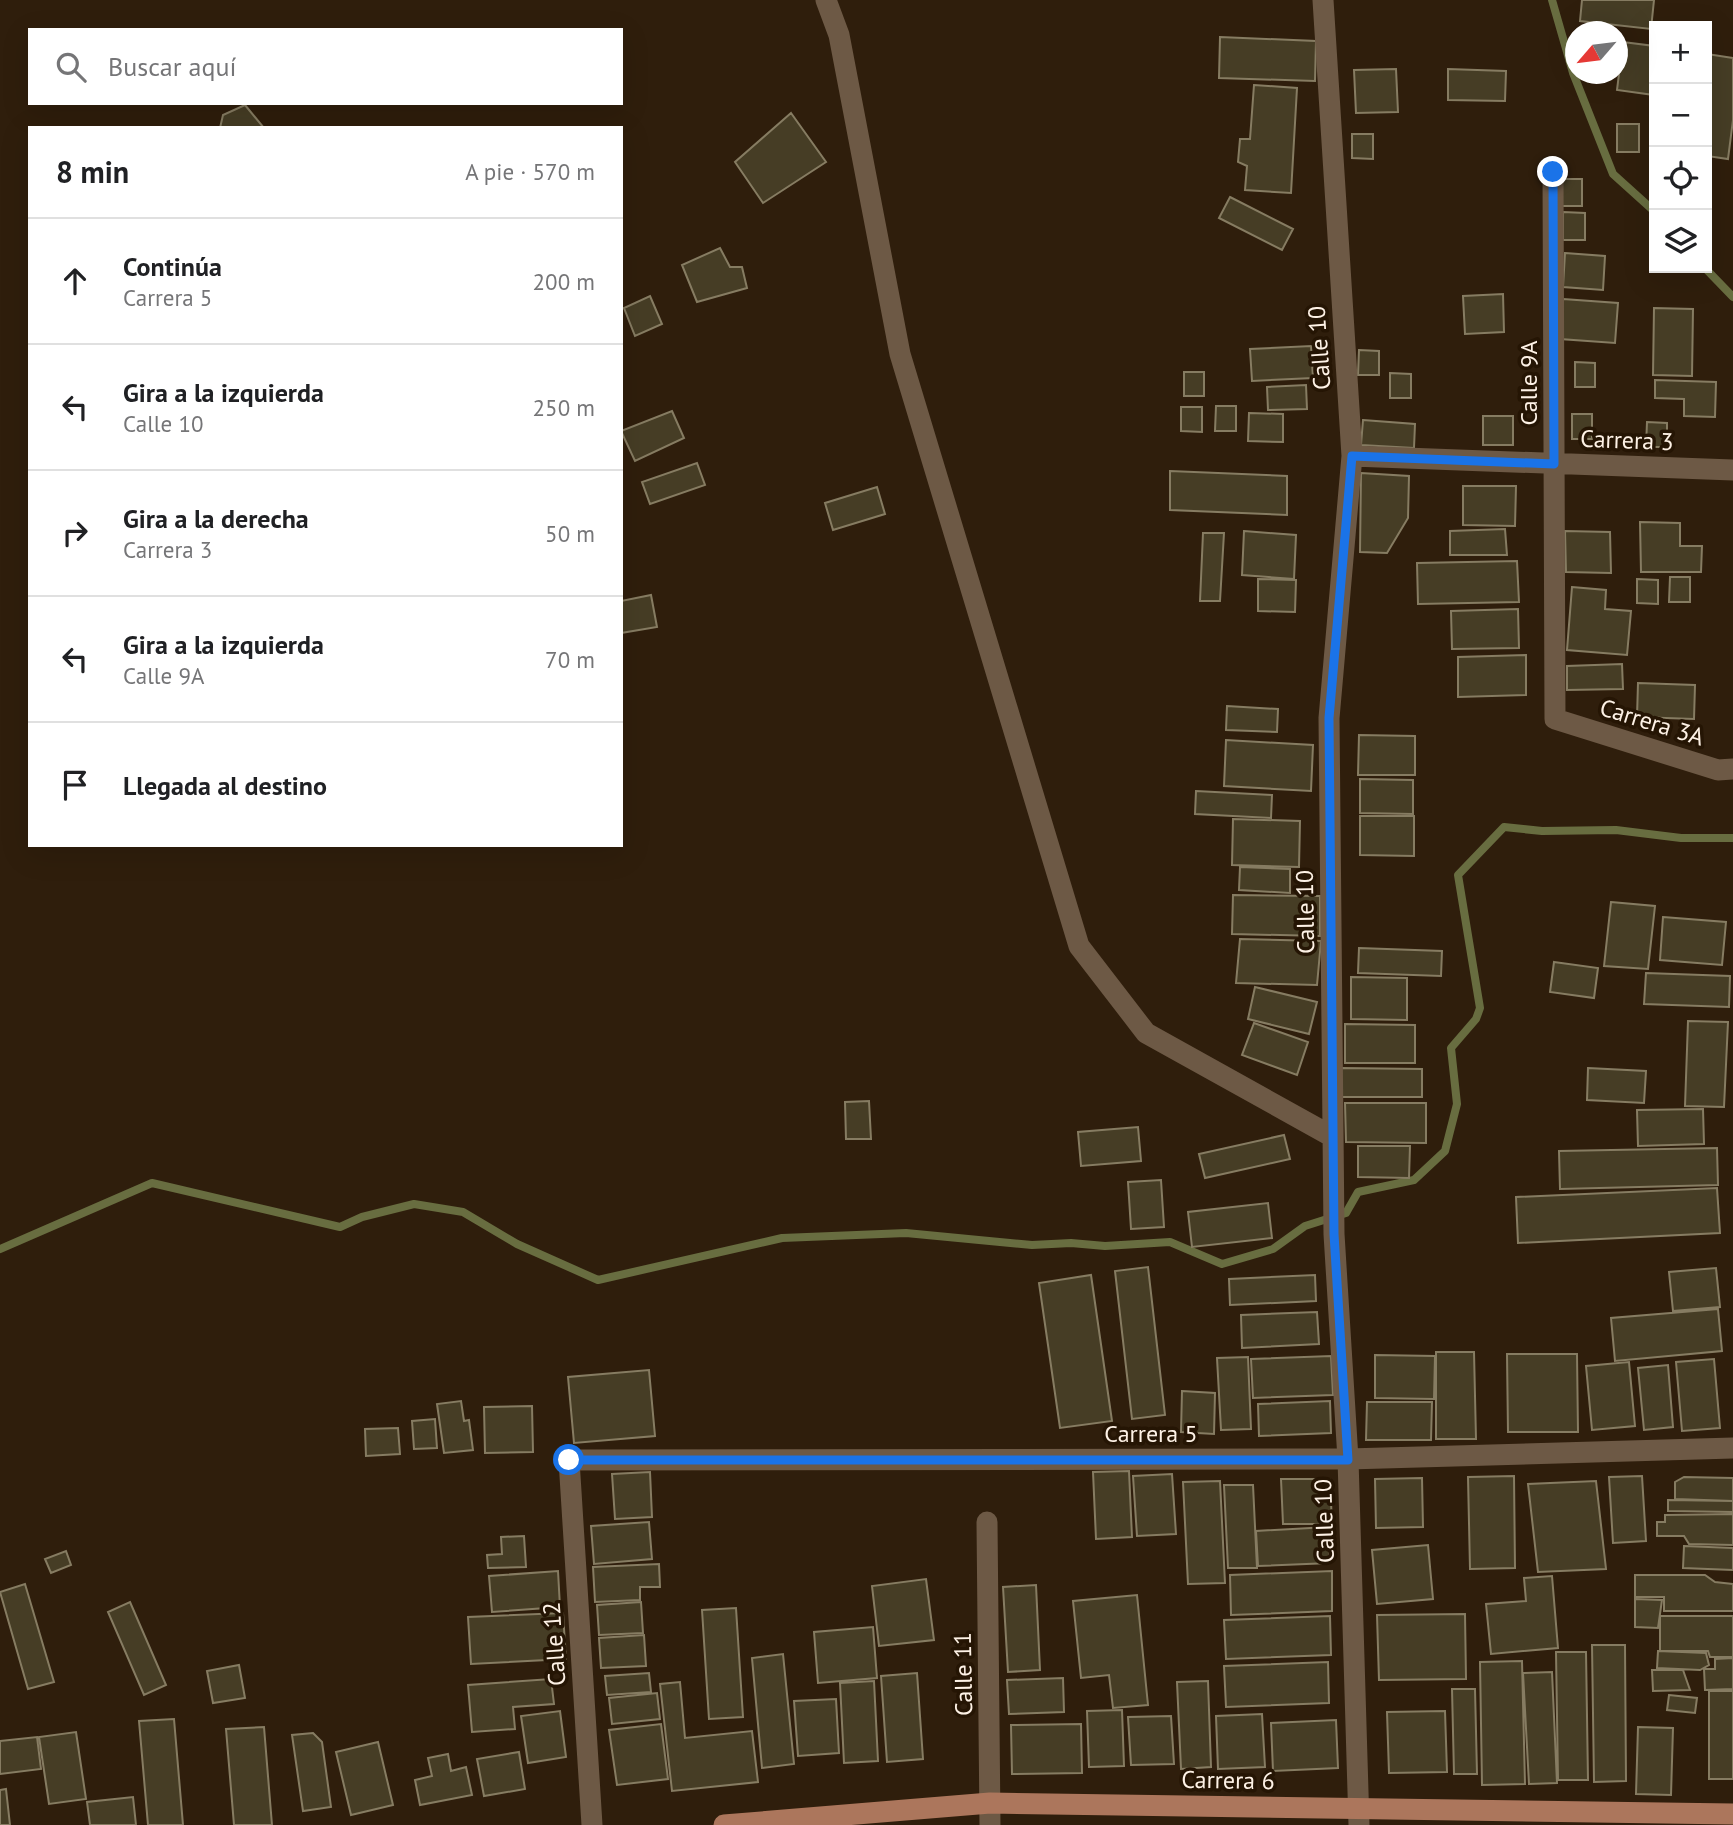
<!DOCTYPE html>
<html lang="es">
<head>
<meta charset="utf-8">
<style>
	:root { --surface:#fff; --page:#f6f6f6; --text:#202124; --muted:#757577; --line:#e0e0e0 }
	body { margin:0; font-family:"PT Sans",sans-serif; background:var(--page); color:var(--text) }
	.controls { position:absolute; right:21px; top:21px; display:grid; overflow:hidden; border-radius:0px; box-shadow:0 7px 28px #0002 }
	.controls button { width:63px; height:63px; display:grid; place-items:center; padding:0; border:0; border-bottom:2px solid var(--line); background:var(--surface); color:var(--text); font:35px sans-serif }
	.compass { position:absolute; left:1565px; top:21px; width:63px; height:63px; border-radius:50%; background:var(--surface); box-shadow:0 7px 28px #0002; rotate:242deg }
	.stop { position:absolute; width:21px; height:21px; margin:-16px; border:5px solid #1a73e8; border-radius:50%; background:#fff }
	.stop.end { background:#1a73e8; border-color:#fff; box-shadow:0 2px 7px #0008 }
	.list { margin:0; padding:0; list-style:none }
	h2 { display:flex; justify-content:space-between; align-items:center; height:91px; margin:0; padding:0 28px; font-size:30px }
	h2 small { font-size:23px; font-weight:400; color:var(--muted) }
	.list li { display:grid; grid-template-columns:46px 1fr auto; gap:21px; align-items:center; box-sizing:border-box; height:126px; padding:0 28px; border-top:2px solid var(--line) }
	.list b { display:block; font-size:26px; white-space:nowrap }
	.list p { margin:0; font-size:23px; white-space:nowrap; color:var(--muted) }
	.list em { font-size:23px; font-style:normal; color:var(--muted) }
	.icon { flex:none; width:38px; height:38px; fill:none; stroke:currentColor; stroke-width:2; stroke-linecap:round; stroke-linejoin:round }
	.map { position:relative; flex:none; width:1733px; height:1825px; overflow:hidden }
	.search { position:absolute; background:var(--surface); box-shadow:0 7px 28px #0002; left:28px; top:28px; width:595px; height:77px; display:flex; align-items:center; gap:18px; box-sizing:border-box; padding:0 24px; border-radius:0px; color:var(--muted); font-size:26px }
	.panel { position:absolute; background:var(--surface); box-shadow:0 7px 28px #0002; left:28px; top:126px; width:595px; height:721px; border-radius:0px }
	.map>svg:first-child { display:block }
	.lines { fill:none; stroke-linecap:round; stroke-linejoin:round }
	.stream { stroke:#686d40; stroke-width:8 }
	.building { fill:#463d25; stroke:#867c62; stroke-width:2 }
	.street { stroke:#6d5945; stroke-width:21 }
	.primary { stroke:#ac765c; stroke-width:21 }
	.route { stroke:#1a73e8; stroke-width:9 }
	.labels { text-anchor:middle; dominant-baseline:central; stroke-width:7; stroke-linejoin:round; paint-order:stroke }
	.street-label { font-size:24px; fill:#fef2e6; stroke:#251504 }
</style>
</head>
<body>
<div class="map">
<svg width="1733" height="1825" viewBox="0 0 1733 1825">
	<rect width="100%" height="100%" fill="#2f1e0c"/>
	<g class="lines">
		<!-- stream -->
		<path class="stream" d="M1552 0 1573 73 1613 174 1654 211
			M1705 268 1733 297
			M0 1249 152 1183 340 1227 362 1217 414 1204 463 1212 517 1244 598 1280 782 1238 906 1233 1032 1245 1071 1243 1105 1246 1170 1242 1222 1264 1273 1249 1305 1226 1346 1213 1358 1192 1414 1180 1445 1151 1457 1104 1451 1048 1476 1019 1480 1008 1458 875 1504 827 1542 831 1616 830 1681 838H1733"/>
	</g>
	<!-- building -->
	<path class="building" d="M1582 0H1654L1651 29 1580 21Z
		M1220 37 1316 41 1315 81 1219 78Z
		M1623 42 1654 46V95L1617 90Z
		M1707 54 1733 58V120L1728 159 1707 156Z
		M1396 69 1398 112 1356 113 1354 70Z
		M1448 69 1506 71 1505 101 1448 100Z
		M1254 85 1297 88 1291 193 1245 190 1247 166 1238 162 1240 139H1250Z
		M245 105 264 128H220L223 115Z
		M791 113 826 162 763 203 735 162Z
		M1617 124H1639V152H1617Z
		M1352 134H1373V159L1352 158Z
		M1560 179H1582V206H1560Z
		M1230 197 1293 229 1282 250 1219 218Z
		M1563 212 1585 213V240H1563Z
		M720 248 730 267H742L747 288 697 302 682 265Z
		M1565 253 1605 256 1603 290 1563 287Z
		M1503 294 1504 332 1465 334 1463 296Z
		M650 296 662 324 635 336 624 308Z
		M1563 299 1618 303 1615 343 1560 339Z
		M1654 308 1693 309 1692 376 1653 375Z
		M1311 346 1313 378 1252 381 1250 349Z
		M1359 350 1379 351V375H1358Z
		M1575 362 1595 363V387H1575Z
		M1184 372H1204V396H1184Z
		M1390 373 1411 374V398H1390Z
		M1655 380 1716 382 1715 417 1684 416V399L1655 398Z
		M1306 385 1307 409 1268 410 1267 387Z
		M1216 406H1236V431H1215Z
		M1181 407H1202V432L1181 431Z
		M672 411 684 438 635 461 621 431Z
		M1249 413 1283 414V442L1248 441Z
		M1572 414H1592V439H1572Z
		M1483 416H1513V445H1483Z
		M1363 420 1415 424 1414 448 1361 445Z
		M1647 422 1667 423V447H1646Z
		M697 463 705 485 650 504 642 482Z
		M1170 471 1287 476V515L1170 510Z
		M1361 473 1409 476 1408 518 1387 553 1360 552Z
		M1463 486H1516L1515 526 1463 525Z
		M877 487 885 514 833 530 825 503Z
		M1640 522 1680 523V546H1702L1701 572H1641Z
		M1505 529 1507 555H1450V531Z
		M1244 531 1296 535 1294 579 1242 575Z
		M1565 531 1610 532 1611 573 1566 572Z
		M1203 533H1224L1220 601H1200Z
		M1517 561 1519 602 1418 604 1417 563Z
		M1670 577H1690V602H1669Z
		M1258 579 1296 580 1295 612 1258 611Z
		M1637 579 1658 580V604L1637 603Z
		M1572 587 1606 590 1605 609 1631 611 1627 655 1567 650Z
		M651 595 657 627 621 633V601Z
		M1518 609 1519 648 1452 649 1451 611Z
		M1526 655V695L1458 697V657Z
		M1622 664 1623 689 1567 690V666Z
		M1638 683 1695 685 1694 719 1637 717Z
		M1227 706 1278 709 1277 732 1226 730Z
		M1359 735 1415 736V775H1358Z
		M1226 740 1313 745 1311 791 1224 786Z
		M1360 779 1413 780V814L1360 813Z
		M1196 791 1272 795 1271 818 1195 814Z
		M1360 816H1414V856L1360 855Z
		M1233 819 1300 821 1299 867 1232 865Z
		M1240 867 1290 869V893L1239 890Z
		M1233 895 1320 896V936L1232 934Z
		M1611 902 1655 906 1648 969 1604 966Z
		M1663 917 1726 922 1722 965 1660 960Z
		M1240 939 1321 941 1317 985 1236 983Z
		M1359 948 1442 951 1441 976 1358 973Z
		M1554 962 1598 968 1594 998 1550 992Z
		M1646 973 1730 976 1729 1007 1644 1004Z
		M1351 977 1407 978V1020L1351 1019Z
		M1255 987 1317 1002 1309 1034 1248 1019Z
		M1688 1021 1728 1022 1724 1107 1685 1106Z
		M1254 1023 1308 1042 1297 1075 1242 1055Z
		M1345 1024 1415 1025V1063H1345Z
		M1341 1068 1422 1069V1097H1341Z
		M1588 1068 1646 1071 1644 1103 1587 1100Z
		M869 1101 871 1139H846L845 1102Z
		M1345 1103H1426V1143L1346 1142Z
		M1703 1109 1704 1144 1638 1146 1637 1110Z
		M1138 1127 1141 1161 1081 1166 1078 1132Z
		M1284 1135 1290 1159 1205 1178 1199 1154Z
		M1358 1146H1410L1409 1178 1358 1177Z
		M1717 1148 1718 1185 1560 1189 1559 1151Z
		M1161 1180 1164 1227 1131 1229 1128 1182Z
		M1717 1188 1720 1233 1518 1243 1516 1197Z
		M1268 1203 1272 1238 1192 1247 1188 1212Z
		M1148 1267 1165 1415 1132 1419 1115 1271Z
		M1716 1268 1720 1307 1673 1311 1669 1272Z
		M1091 1275 1112 1421 1060 1428 1039 1283Z
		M1315 1275 1316 1301 1230 1305 1229 1279Z
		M1718 1309 1722 1351 1615 1361 1611 1318Z
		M1317 1312 1319 1344 1242 1348 1241 1315Z
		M1436 1352H1474L1476 1439H1436Z
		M1507 1354H1577L1578 1432H1508Z
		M1375 1355 1435 1356 1434 1399 1375 1398Z
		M1331 1356 1333 1395 1253 1398 1251 1359Z
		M1248 1357 1251 1429 1221 1430 1217 1358Z
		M1714 1359 1720 1428 1682 1431 1676 1362Z
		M1629 1362 1635 1426 1592 1430 1586 1366Z
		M1668 1365 1673 1427 1644 1430 1638 1368Z
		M649 1370 655 1436 574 1443 568 1377Z
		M1182 1391 1215 1393 1214 1434 1181 1432Z
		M461 1401 464 1421 469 1420 473 1450 444 1453 437 1404Z
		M1330 1401 1331 1433 1259 1436 1258 1404Z
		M1367 1402H1432L1431 1440H1366Z
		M532 1406 533 1452 485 1453 484 1407Z
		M435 1419 437 1448 414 1449 412 1421Z
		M398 1428 400 1454 366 1456 365 1429Z
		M1129 1471 1132 1537 1096 1539 1093 1472Z
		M650 1472 652 1517 615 1519 612 1474Z
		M1172 1474 1176 1534 1137 1536 1133 1476Z
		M1514 1476 1515 1568 1470 1569 1468 1477Z
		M1642 1476 1646 1541 1613 1543 1609 1477Z
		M1684 1477 1733 1478V1501L1675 1499V1482Z
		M1422 1478 1423 1527 1376 1528 1375 1479Z
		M1281 1479H1330L1332 1524H1283Z
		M1220 1481 1225 1583 1188 1584 1183 1482Z
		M1596 1481 1606 1569 1538 1572 1528 1484Z
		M1224 1485H1253L1257 1568H1228Z
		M1668 1500 1733 1501V1512L1668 1511Z
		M1733 1514V1545L1689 1544 1684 1536H1657V1522H1665V1515Z
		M649 1522 652 1559 594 1564 591 1526Z
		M1328 1527 1330 1563 1258 1566 1256 1531Z
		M524 1536 526 1567 488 1568 487 1555 502 1554 501 1537Z
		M1428 1545 1433 1599 1377 1604 1372 1550Z
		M1684 1546 1733 1548V1570L1683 1568Z
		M66 1551 71 1565 51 1573 45 1559Z
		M659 1564 660 1587H640V1600L595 1602 593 1567Z
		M558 1571 560 1607 492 1612 489 1576Z
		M1332 1571V1611L1231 1615 1230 1575Z
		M1635 1575H1705L1715 1582 1733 1584V1611H1664V1597H1635Z
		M1552 1576 1558 1648 1491 1654 1486 1604 1526 1601 1524 1578Z
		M926 1579 934 1640 879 1646 872 1586Z
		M25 1584 54 1682 28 1689 0 1592Z
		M1036 1585 1040 1670 1008 1672 1003 1587Z
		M1137 1595 1148 1705 1113 1708 1109 1675 1081 1678 1073 1601Z
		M1635 1599 1662 1600 1658 1628 1635 1627Z
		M130 1602 166 1685 144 1695 108 1612Z
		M641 1602 643 1633 599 1635 597 1605Z
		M736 1608 743 1717 709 1719 702 1610Z
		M563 1613 566 1659 471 1664 468 1617Z
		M1465 1614 1466 1679 1379 1680 1377 1615Z
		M1330 1616 1331 1655 1226 1659 1224 1620Z
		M1660 1616H1733V1657H1710L1708 1651H1660Z
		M873 1627 877 1678 818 1683 814 1632Z
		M644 1635 646 1666 601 1668 599 1638Z
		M1592 1645H1625L1626 1781 1594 1782Z
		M1658 1651 1706 1653 1709 1665 1700 1670 1657 1668Z
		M1556 1652H1586L1588 1780H1558Z
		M783 1654 794 1764 762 1768 752 1658Z
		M1733 1658V1689L1705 1690 1704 1669H1715V1659Z
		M1522 1661 1525 1784 1482 1785 1480 1662Z
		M1328 1662 1329 1703 1226 1707 1224 1666Z
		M239 1665 245 1698 213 1703 207 1671Z
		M1652 1670H1683L1690 1690 1653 1691Z
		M1552 1672 1557 1783 1529 1784 1523 1673Z
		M649 1673 651 1692 607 1695 605 1676Z
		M917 1673 923 1759 887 1762 881 1676Z
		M1063 1678 1064 1712 1009 1714 1007 1680Z
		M551 1679 554 1704 513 1707 515 1729 472 1732 468 1685Z
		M874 1681 878 1761 844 1763 840 1683Z
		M1208 1681 1211 1767 1181 1769 1177 1682Z
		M680 1682 685 1738 752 1731 758 1782 672 1791 660 1684Z
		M1452 1689H1475L1477 1774H1454Z
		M1709 1691H1733V1779H1709Z
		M657 1693 660 1719 612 1724 609 1698Z
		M1669 1695 1697 1698 1695 1713 1667 1710Z
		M836 1699 839 1753 798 1756 794 1701Z
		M1122 1710 1124 1766 1089 1767 1087 1711Z
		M560 1711 566 1757 528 1763 521 1716Z
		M1445 1711 1447 1772 1389 1773 1387 1712Z
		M1262 1714 1265 1767 1218 1769 1216 1716Z
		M1171 1716 1174 1764 1131 1765 1128 1717Z
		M174 1719 183 1825H148L139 1721Z
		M1336 1720 1338 1768 1273 1771 1271 1723Z
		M661 1724 668 1779 617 1785 609 1730Z
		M1081 1724 1082 1773 1012 1774 1011 1725Z
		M264 1727 272 1825H234L226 1729Z
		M1638 1727 1673 1728 1671 1795 1636 1794Z
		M76 1732 86 1799 49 1804 39 1737Z
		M313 1733 322 1742 331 1807 303 1811 292 1735Z
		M37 1737 41 1769 0 1774V1741Z
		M378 1742 393 1805 351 1815 336 1752Z
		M519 1752 525 1789 484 1796 477 1759Z
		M448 1754 451 1771 466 1767 472 1795 420 1805 415 1780 432 1776 428 1758Z
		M6 1789 10 1825H0V1790Z
		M133 1797 136 1825H90L87 1802Z"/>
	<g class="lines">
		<!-- street -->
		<path class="street" d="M826 0 839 35 900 354 1079 946 1146 1033 1333 1137
			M1323 0 1352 456 1329 718 1334 1234 1348 1459 1359 1825
			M1553 172 1555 719 1718 770 1733 769
			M1352 456 1733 470
			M987 1522 990 1825
			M592 1825 569 1460 1348 1459 1733 1448"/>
		<!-- primary -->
		<path class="primary" d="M724 1825 990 1803 1733 1814"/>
	</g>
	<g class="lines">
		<!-- route -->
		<path class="route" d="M569 1460H1348L1334 1234 1329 718 1352 456 1554 464 1553 172"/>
	</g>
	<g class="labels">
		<!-- street labels -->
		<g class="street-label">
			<text transform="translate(1319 348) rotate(-94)">Calle 10</text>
			<text transform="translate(1528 383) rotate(-90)">Calle 9A</text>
			<text transform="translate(1627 440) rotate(2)">Carrera 3</text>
			<text transform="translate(1652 722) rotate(17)">Carrera 3A</text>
			<text transform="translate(1305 912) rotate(-91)">Calle 10</text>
			<text x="1151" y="1433">Carrera 5</text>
			<text transform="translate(1324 1521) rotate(-92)">Calle 10</text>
			<text transform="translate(554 1644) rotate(-94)">Calle 12</text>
			<text transform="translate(963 1674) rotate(-91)">Calle 11</text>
			<text transform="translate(1228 1780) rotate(1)">Carrera 6</text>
		</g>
	</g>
</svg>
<div class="controls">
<button>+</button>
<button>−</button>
<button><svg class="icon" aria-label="locate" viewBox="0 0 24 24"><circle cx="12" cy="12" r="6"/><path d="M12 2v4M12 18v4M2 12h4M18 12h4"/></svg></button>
<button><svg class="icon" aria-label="layers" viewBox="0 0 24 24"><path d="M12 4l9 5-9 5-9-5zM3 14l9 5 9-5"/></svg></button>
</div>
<svg class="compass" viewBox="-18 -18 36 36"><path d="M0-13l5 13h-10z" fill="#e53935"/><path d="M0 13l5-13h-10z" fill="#757577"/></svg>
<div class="stop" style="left:569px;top:1460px"></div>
<div class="stop end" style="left:1553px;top:172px"></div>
<div class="search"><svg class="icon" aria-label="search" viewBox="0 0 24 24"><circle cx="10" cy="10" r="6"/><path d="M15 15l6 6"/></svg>Buscar aquí</div>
<section class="panel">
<h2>8 min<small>A pie · 570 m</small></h2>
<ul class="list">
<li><svg class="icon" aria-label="ahead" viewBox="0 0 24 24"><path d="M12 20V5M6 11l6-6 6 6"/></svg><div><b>Continúa</b><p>Carrera 5</p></div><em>200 m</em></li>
<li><svg class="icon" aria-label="left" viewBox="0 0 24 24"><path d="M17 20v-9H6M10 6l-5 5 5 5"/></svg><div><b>Gira a la izquierda</b><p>Calle 10</p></div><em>250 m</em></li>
<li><svg class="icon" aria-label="right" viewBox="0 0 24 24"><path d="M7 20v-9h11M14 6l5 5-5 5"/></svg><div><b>Gira a la derecha</b><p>Carrera 3</p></div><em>50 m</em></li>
<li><svg class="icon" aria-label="left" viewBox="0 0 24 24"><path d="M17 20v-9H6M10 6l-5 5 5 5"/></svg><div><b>Gira a la izquierda</b><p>Calle 9A</p></div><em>70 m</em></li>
<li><svg class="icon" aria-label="arrive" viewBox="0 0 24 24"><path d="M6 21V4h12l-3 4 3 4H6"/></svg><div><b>Llegada al destino</b></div></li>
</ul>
</section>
</div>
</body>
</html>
